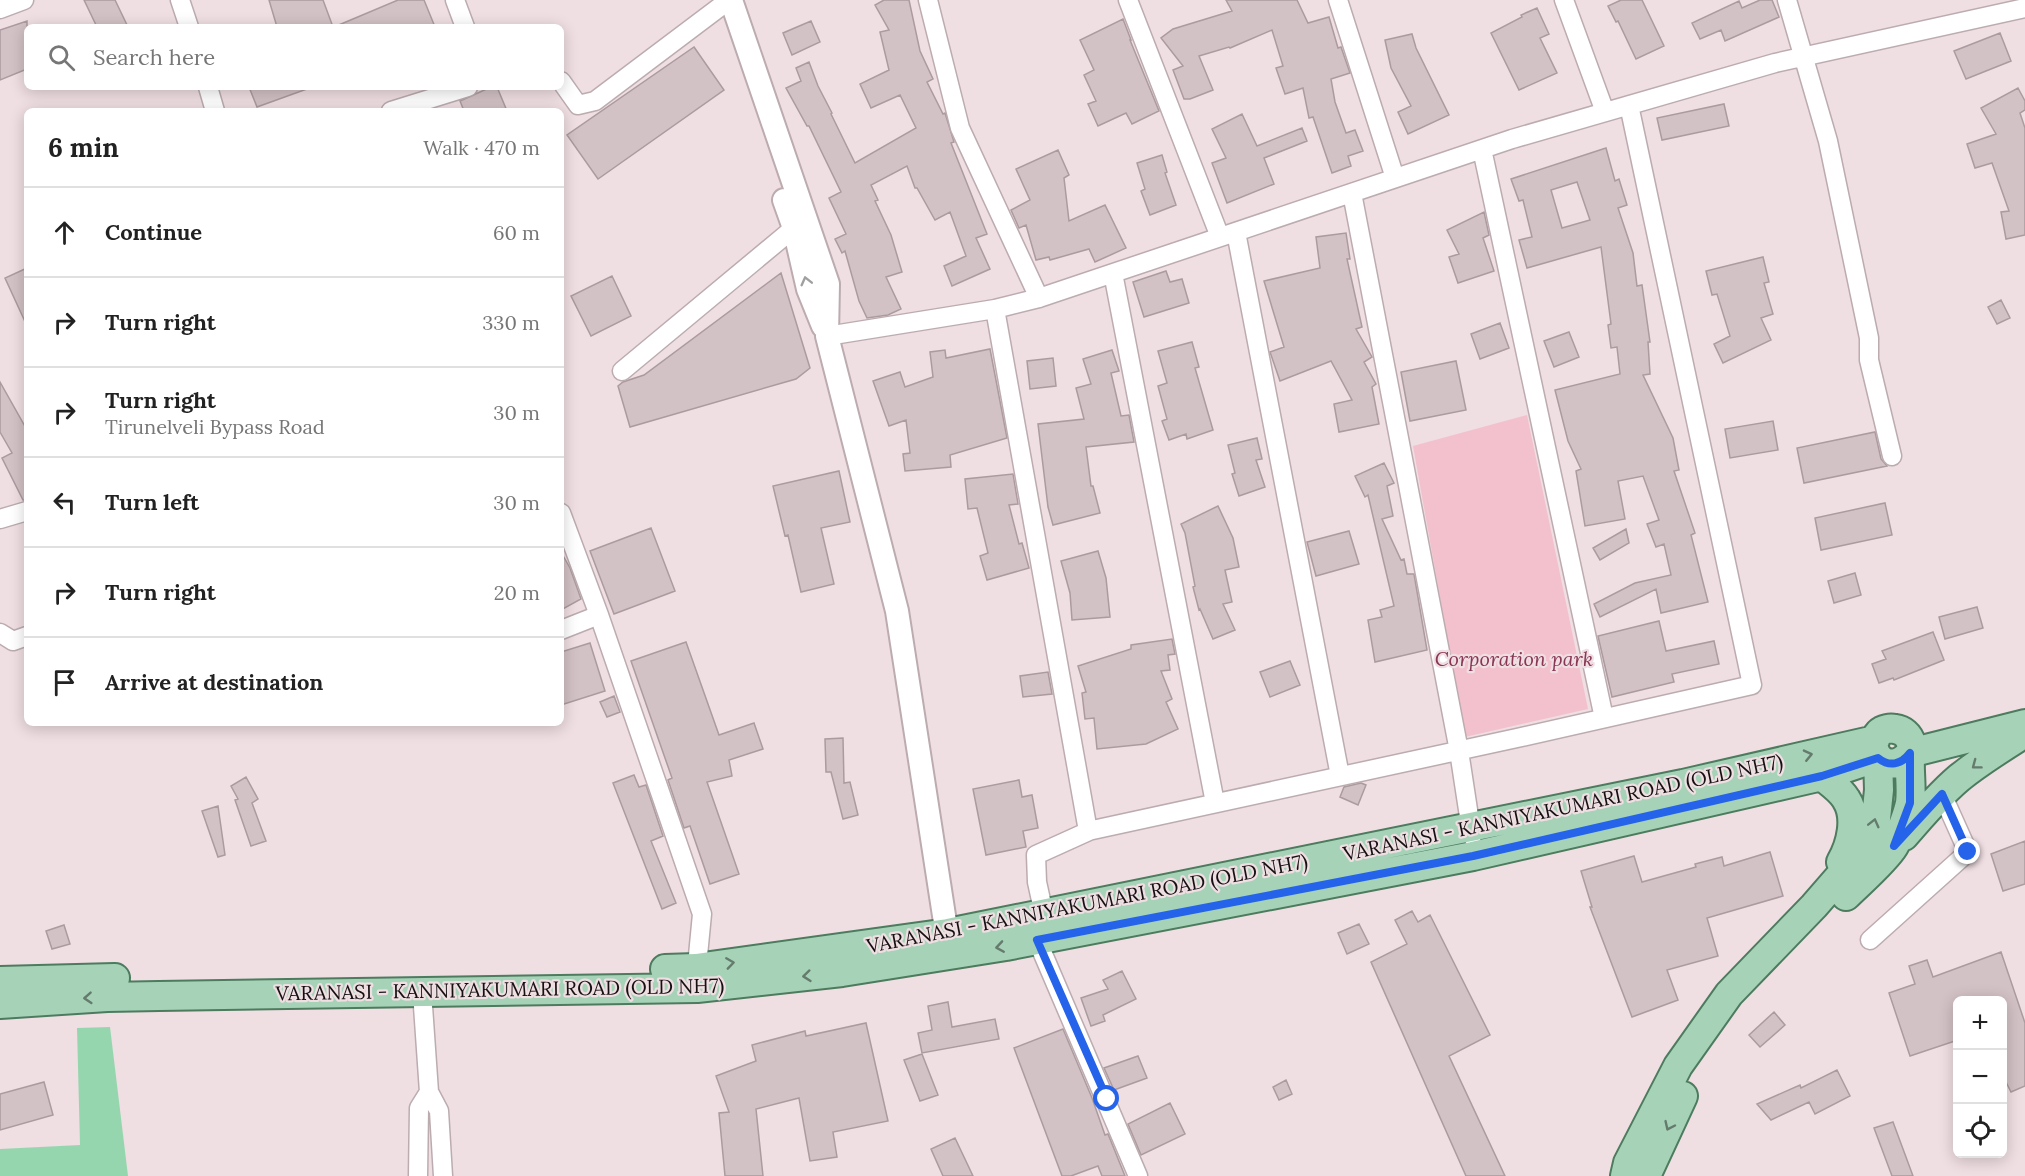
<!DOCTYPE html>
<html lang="en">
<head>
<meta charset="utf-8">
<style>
	:root { --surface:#fff; --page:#f2f2f2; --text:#222; --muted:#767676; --line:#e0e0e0 }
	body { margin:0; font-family:Lora,serif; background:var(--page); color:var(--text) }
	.controls { position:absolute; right:18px; bottom:18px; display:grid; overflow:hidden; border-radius:9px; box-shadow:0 3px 15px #0003 }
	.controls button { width:54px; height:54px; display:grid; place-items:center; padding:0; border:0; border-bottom:2px solid var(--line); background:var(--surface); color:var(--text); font:30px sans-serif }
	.stop { position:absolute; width:18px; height:18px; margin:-14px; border:4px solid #2563eb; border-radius:50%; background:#fff }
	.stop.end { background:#2563eb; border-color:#fff; box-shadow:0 2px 6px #0008 }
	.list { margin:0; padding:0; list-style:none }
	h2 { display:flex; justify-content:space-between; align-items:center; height:78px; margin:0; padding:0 24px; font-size:26px }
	h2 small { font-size:20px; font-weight:400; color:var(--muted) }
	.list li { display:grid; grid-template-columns:39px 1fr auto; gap:18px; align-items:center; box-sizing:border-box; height:90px; padding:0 24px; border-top:2px solid var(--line) }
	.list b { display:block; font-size:22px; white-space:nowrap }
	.list p { margin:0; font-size:20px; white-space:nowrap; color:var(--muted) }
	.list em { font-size:20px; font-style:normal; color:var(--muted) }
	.icon { flex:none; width:33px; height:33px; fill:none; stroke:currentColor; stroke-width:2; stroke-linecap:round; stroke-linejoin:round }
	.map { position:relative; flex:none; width:2025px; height:1176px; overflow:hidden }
	.search { position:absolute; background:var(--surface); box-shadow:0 3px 15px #0003; left:24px; top:24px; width:540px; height:66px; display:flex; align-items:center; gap:15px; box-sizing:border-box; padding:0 21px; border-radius:9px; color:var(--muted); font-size:22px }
	.panel { position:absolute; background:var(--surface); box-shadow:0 3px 15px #0003; left:24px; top:108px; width:540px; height:618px; border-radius:9px }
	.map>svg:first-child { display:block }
	.green { fill:#f3c1ce }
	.water { fill:#96d6ae }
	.building { fill:#d2c1c5; stroke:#ab9b9f; stroke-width:1.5; fill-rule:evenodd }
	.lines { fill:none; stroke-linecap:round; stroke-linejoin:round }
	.minor-casing { stroke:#bcacb0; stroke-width:21 }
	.tertiary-casing { stroke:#bcacb0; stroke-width:26 }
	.primary-casing { stroke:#4c7b5e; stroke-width:32 }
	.minor { stroke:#fff; stroke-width:18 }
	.tertiary { stroke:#fff; stroke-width:22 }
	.primary { stroke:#a6d3b8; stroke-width:28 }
	.oneway { stroke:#a19fa0 }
	.oneway2 { stroke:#657b6d }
	.route { stroke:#2563eb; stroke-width:8 }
	.labels { text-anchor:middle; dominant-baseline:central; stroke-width:4.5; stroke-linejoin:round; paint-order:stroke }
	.park-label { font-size:20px; font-style:italic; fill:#893654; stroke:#efdee2 }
	.street-label { font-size:20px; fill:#151011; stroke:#efdee2 }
</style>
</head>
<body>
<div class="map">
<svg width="2025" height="1176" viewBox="0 0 2025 1176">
	<rect width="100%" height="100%" fill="#efdee2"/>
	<!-- green -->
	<path class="green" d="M1527 415 1588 709 1465 737 1413 446Z"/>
	<!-- water -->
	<path class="water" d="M110 1027 128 1176H0V1149L80 1145 77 1028Z"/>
	<!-- building -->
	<path class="building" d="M84 0H115L128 27H97Z
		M269 0H323L333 27H277Z
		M398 0H424L435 27H334Z
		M884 0H909L920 51 933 79 927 82 943 114 945 113 954 142 951 143 987 234 976 238 990 269 952 286 944 266 966 256 950 212 935 220 917 188H915L907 166 871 185 878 200 875 201 891 235 902 272 886 277 901 309 888 315 867 318 859 301 845 251 842 253 835 239 846 234 829 198 841 192 809 126H807L786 88 801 81 796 68 809 62 818 86 832 113 831 114 855 163 916 128 900 95 871 108 860 84 889 70 880 32 889 30 875 5Z
		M1226 0H1297L1308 23 1329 17 1338 48 1341 47 1350 73 1331 79 1335 102 1346 133 1355 130 1363 151 1348 156 1351 166 1332 173 1313 117 1309 118 1303 88 1285 94 1276 68 1283 66 1272 30 1230 48 1229 47 1199 56 1213 90 1190 99H1184L1173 70 1183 66 1161 38 1173 29 1232 11Z
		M1621 0H1642L1664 46 1636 59 1618 21 1616 22 1608 6Z
		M1760 0H1772L1779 17 1725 41 1721 30 1700 39 1692 23 1739 1 1742 8Z
		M1537 8 1549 34 1540 38 1557 73 1519 90 1491 33 1522 17 1521 15Z
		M1123 19 1131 40H1130L1159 111 1132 124 1126 113 1098 126 1088 104 1096 101 1084 75 1094 70 1080 40Z
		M27 21V69L0 80V30Z
		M811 21 820 42 792 55 783 33Z
		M2000 33 2011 61 1966 79 1954 51Z
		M1412 34 1416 48 1449 115 1408 134 1398 112 1411 106 1391 68 1385 40Z
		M694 47 724 90 598 179 567 135Z
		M249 87H307V89L257 107Z
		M491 87H497L507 111H464L460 101Z
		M2018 88 2025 101V110L2020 113 2025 128V235L2006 239 2001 212 2009 211 1992 163 1975 168 1967 144 1996 134 1981 108Z
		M1724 104 1729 126 1662 140 1657 118Z
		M1242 114 1257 146 1302 128 1307 141 1264 158 1274 184 1227 203 1212 163 1226 158 1212 129Z
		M1606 148 1615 181 1619 179 1627 205 1618 208 1633 253 1637 286 1642 285 1650 342H1648L1650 374 1643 375 1673 438 1679 470 1674 471 1695 533 1691 535 1708 602 1661 613 1656 589 1600 617 1594 604 1635 583 1671 575 1664 544 1656 547 1647 524 1659 520 1643 476 1618 481 1625 519 1585 526 1576 471 1581 469 1568 441 1555 390 1620 374 1617 347 1611 348 1608 325 1611 324 1601 247 1527 268 1519 240 1532 237 1523 200 1519 201 1511 179ZM1577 182 1590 220 1562 228 1551 190Z
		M1058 150 1069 175 1064 178 1069 221 1105 205 1126 248 1095 262 1089 249 1050 260 1049 257 1036 260 1026 225 1019 228 1011 210 1030 200 1016 169Z
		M1162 155 1167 172 1165 173 1176 205 1150 215 1141 191 1145 189 1137 163Z
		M1484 212 1489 235 1483 238 1494 271 1458 283 1449 257 1459 254 1447 230Z
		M1346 233 1350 259H1347L1362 327 1356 329 1372 357 1364 362 1376 384 1372 387 1379 424 1339 432 1334 404 1352 400 1331 361 1280 381 1270 352 1284 347 1264 281 1320 268 1316 237Z
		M1763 257 1769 282 1764 283 1773 314 1761 318 1771 340 1723 363 1714 344 1730 336 1717 294 1712 295 1706 271Z
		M27 268V326L5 278Z
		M1166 271 1170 282 1182 279 1189 303 1144 317 1133 282Z
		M781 273 810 368 796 379 630 427 618 386 623 382 644 375Z
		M612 276 631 316 591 336 571 296Z
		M2001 300 2010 318 1997 324 1988 307Z
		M1500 323 1509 348 1480 359 1471 334Z
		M1569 332 1579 357 1554 367 1544 341Z
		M1192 342 1199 367 1195 368 1213 430 1187 439 1186 434 1169 440 1162 421 1167 419 1158 386 1167 383 1158 351Z
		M990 349 1007 438 950 455 951 467 905 471 903 454 910 453 906 420 889 426 873 381 900 372 905 387 933 377 930 352 945 350 946 358Z
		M1112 350 1119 371 1111 373 1121 416 1129 415 1134 442 1086 447 1091 486H1093L1100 513 1053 525 1048 507 1038 424 1084 419 1076 388 1091 384 1083 359Z
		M1053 358 1056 386 1030 389 1027 361Z
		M1456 361 1466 410 1410 421 1401 372Z
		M0 382 27 430V500H23L2 458 12 453 0 432Z
		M1773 421 1778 450 1730 458 1725 429Z
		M1875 432 1881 459 1887 466 1804 483 1797 448Z
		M1257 438 1262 459 1256 460 1265 487 1239 496 1232 474 1235 473 1228 445Z
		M1384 463 1394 483 1387 486 1393 516 1382 519 1401 560 1404 559 1407 574H1414L1427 650 1375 662 1368 620 1382 617 1380 610 1394 606 1368 495 1365 497 1355 476Z
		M839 471 850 522 821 528 834 584 801 592 788 535 785 536 773 486Z
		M1013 474 1018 504 1009 505 1019 544 1022 543 1029 568 987 580 980 556 988 553 977 508 968 509 965 479Z
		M1885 503 1892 535 1821 550 1815 518Z
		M1218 506 1233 538 1239 567 1225 570 1232 602 1223 604 1235 630 1213 639 1200 609 1199 610 1193 587 1195 586 1185 533 1181 524Z
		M651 528 675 591 614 614 590 551Z
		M1626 529 1629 543 1600 560 1593 548Z
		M1349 531 1359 564 1316 576 1307 542Z
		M1098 551 1106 578 1110 617 1072 620 1070 593 1061 561Z
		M561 552 570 568 581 599 561 610Z
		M1855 573 1861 595 1834 603 1828 581Z
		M1977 607 1983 628 1945 639 1939 617Z
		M1659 621 1666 651 1714 641 1719 664 1672 674 1674 682 1612 697 1598 636Z
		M1933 632 1944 660 1894 680 1893 678 1879 683 1872 664 1886 659 1882 651Z
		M1172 639 1175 654 1168 655 1170 670 1161 671 1172 699 1166 702 1178 729 1146 744 1097 749 1094 718 1085 719 1082 693 1086 692 1078 666 1131 649V645Z
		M686 642 719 735 754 723 763 749 729 760 732 776 707 782 739 874 710 884 690 826 684 828 668 780 672 778 631 661Z
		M590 643 605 691 561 705V652Z
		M1290 661 1300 685 1270 697 1260 672Z
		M1048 672 1052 694 1023 697 1020 676Z
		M614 696 620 712 607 717 600 702Z
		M843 738 844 783 850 782 858 815 843 819 831 772H826L825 739Z
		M634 775 639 787 646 785 663 836 651 841 676 903 662 909 613 783Z
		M246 777 258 799 252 803 266 841 251 846 235 800 238 799 231 786Z
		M1019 780 1022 797 1032 795 1038 828 1023 831 1026 847 986 855 973 789Z
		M1361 783 1366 785 1358 805 1340 797 1344 787Z
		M218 806 225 855 218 857 202 811Z
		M2025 841V884L2003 891 1991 854Z
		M1770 852 1783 896 1707 918 1718 956 1667 970 1678 1000 1632 1017 1590 907H1592L1581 871 1634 856 1642 882 1696 867 1695 864 1722 857 1724 866Z
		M1412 911 1418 922 1430 915 1490 1035 1449 1056 1505 1176H1466L1371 962 1407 944 1395 920Z
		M1359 924 1369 944 1347 954 1338 933Z
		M64 925 70 944 52 949 46 931Z
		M2001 952 2025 1023V1086L2011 1092 2002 1074V1000H1958V1040L1910 1056 1889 993 1915 984 1909 966 1927 960 1933 977Z
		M1122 971 1136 999 1103 1015 1105 1021 1091 1026 1081 998 1108 989 1103 980Z
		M948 1002 952 1027 995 1019 999 1039 922 1053 918 1033 932 1030 928 1006Z
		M1774 1012 1785 1025 1760 1047 1749 1035Z
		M866 1023 888 1121 833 1132 837 1157 810 1161 799 1098 756 1109 763 1176H725L719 1113 729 1112 716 1076 756 1061 752 1045 805 1031 806 1036Z
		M1063 1029 1092 1098 1105 1135 1108 1134 1125 1176H1102L1098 1166 1071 1176H1062L1014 1048Z
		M922 1054 938 1095 920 1101 904 1060Z
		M1138 1056 1147 1078 1114 1090 1104 1068Z
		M1837 1070 1850 1096 1815 1114 1809 1102 1771 1120 1757 1104 1800 1085 1801 1088Z
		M1286 1080 1292 1094 1279 1100 1273 1087Z
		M44 1082 53 1115 0 1130V1094Z
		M1170 1103 1185 1134 1141 1155 1128 1124Z
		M1893 1122 1913 1176H1892L1874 1128Z
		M955 1138 973 1176H943L931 1149Z"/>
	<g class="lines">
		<!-- minor casing -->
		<g class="minor-casing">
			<path id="minor" d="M180 0 189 27
				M455 0 465 27
				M928 0 960 128 1039 298
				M1128 0 1220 237
				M1338 0 1395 178
				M1564 0 1605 112
				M1787 0 1828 141 1869 338V360L1892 456
				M0 9 24 0
				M561 81 578 105 595 101 729 0
				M208 87 215 111
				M391 111 468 87
				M1482 149 1604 718
				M1352 193 1459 751 1472 836
				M1236 232 1340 776
				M1113 273 1215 803
				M995 309 1088 831 1517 738 1752 685 1629 105
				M827 336 995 309 1039 298 1512 139 1775 63 2025 8
				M622 371 794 228
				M561 513 599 615 702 914 696 976
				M0 519 27 511
				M561 630 599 615
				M0 633 13 641 27 636
				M1044 914 1037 882 1036 855 1089 831
				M1037 940 1138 1176
				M1870 940 1968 852 1942 794
				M422 992 429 1092 439 1111 443 1176
				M418 1176 419 1108 429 1092"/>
		</g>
		<!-- tertiary casing -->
		<g class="tertiary-casing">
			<path id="tertiary" d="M731 0 828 284 827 336 897 611 949 948
				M784 200 794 228 808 289 823 326"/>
		</g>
		<!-- primary casing -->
		<g class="primary-casing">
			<path id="primary" d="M1822 776C1829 782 1841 790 1846 799 1858 817 1851 845 1841 862
				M1904 836C1921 816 1939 795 1959 778 1980 761 2003 747 2025 733
				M1846 896C1859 883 1885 861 1894 846 1899 838 1908 813 1910 803 1912 789 1909 772 1910 757 1910 753 1912 748 1911 743 1909 735 1903 730 1895 729 1890 728 1883 729 1879 733 1862 751 1890 779 1910 753L2025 724
				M665 969 696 968 948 933 1683 784 1875 740
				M0 981 115 978
				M0 1004 107 997 159 996 697 988 842 972 1006 946 1473 856 1822 776 1878 757 1879 790 1875 828 1854 860 1814 906 1729 994 1678 1066 1628 1163 1625 1176
				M1646 1176 1683 1096"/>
		</g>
		<!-- minor -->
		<use href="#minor" class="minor"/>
		<!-- tertiary -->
		<use href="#tertiary" class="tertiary"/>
		<!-- primary -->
		<use href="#primary" class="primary"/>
	</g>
	<!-- one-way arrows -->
	<defs><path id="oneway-chevron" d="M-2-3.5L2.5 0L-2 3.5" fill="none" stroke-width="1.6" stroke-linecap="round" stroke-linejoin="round" transform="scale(1.5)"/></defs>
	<use class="oneway" href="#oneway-chevron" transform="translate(806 281) rotate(-104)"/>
	<g class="oneway2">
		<use href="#oneway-chevron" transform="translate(1808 755) rotate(-13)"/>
		<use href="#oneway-chevron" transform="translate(1976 765) rotate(143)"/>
		<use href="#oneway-chevron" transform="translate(1874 823) rotate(-76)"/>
		<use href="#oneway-chevron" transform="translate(1000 947) rotate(171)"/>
		<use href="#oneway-chevron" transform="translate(730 963) rotate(-8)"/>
		<use href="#oneway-chevron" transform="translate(807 976) rotate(174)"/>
		<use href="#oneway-chevron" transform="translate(88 998) rotate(176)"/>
		<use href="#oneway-chevron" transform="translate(1669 1126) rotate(115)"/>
	</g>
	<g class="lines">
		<!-- route -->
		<path class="route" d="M1107 1099 1037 940 1473 856 1822 776 1878 758C1889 767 1901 765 1910 753V803L1894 846 1942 794 1968 852"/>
	</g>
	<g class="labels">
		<!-- park labels -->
		<g class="park-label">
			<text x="1514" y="658">Corporation park</text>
		</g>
		<!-- street labels -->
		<g class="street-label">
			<text transform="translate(1563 807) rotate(-12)">VARANASI - KANNIYAKUMARI ROAD (OLD NH7)</text>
			<text transform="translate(1087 903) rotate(-11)">VARANASI - KANNIYAKUMARI ROAD (OLD NH7)</text>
			<text transform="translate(500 989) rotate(-1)">VARANASI - KANNIYAKUMARI ROAD (OLD NH7)</text>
		</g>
	</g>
</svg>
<div class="controls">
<button>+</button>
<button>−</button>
<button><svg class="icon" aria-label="locate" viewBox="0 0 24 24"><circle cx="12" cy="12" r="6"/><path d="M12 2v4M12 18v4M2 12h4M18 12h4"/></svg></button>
</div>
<div class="stop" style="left:1107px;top:1099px"></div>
<div class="stop end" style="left:1968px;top:852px"></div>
<div class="search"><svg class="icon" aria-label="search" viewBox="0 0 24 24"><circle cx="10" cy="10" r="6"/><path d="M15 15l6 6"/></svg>Search here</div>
<section class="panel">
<h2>6 min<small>Walk · 470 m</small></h2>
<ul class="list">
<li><svg class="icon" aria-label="ahead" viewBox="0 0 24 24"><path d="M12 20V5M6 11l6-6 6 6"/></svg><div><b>Continue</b></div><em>60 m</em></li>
<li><svg class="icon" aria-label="right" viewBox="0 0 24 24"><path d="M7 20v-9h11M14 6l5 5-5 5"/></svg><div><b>Turn right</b></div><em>330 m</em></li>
<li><svg class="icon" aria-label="right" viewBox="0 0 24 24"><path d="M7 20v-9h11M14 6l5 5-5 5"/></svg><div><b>Turn right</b><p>Tirunelveli Bypass Road</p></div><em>30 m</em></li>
<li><svg class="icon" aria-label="left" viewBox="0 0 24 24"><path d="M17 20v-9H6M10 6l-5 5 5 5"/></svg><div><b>Turn left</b></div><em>30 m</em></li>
<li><svg class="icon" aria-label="right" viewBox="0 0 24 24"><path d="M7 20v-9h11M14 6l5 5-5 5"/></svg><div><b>Turn right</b></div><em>20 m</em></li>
<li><svg class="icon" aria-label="arrive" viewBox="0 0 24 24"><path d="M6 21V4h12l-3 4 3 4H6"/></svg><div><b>Arrive at destination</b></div></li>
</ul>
</section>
</div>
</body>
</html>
